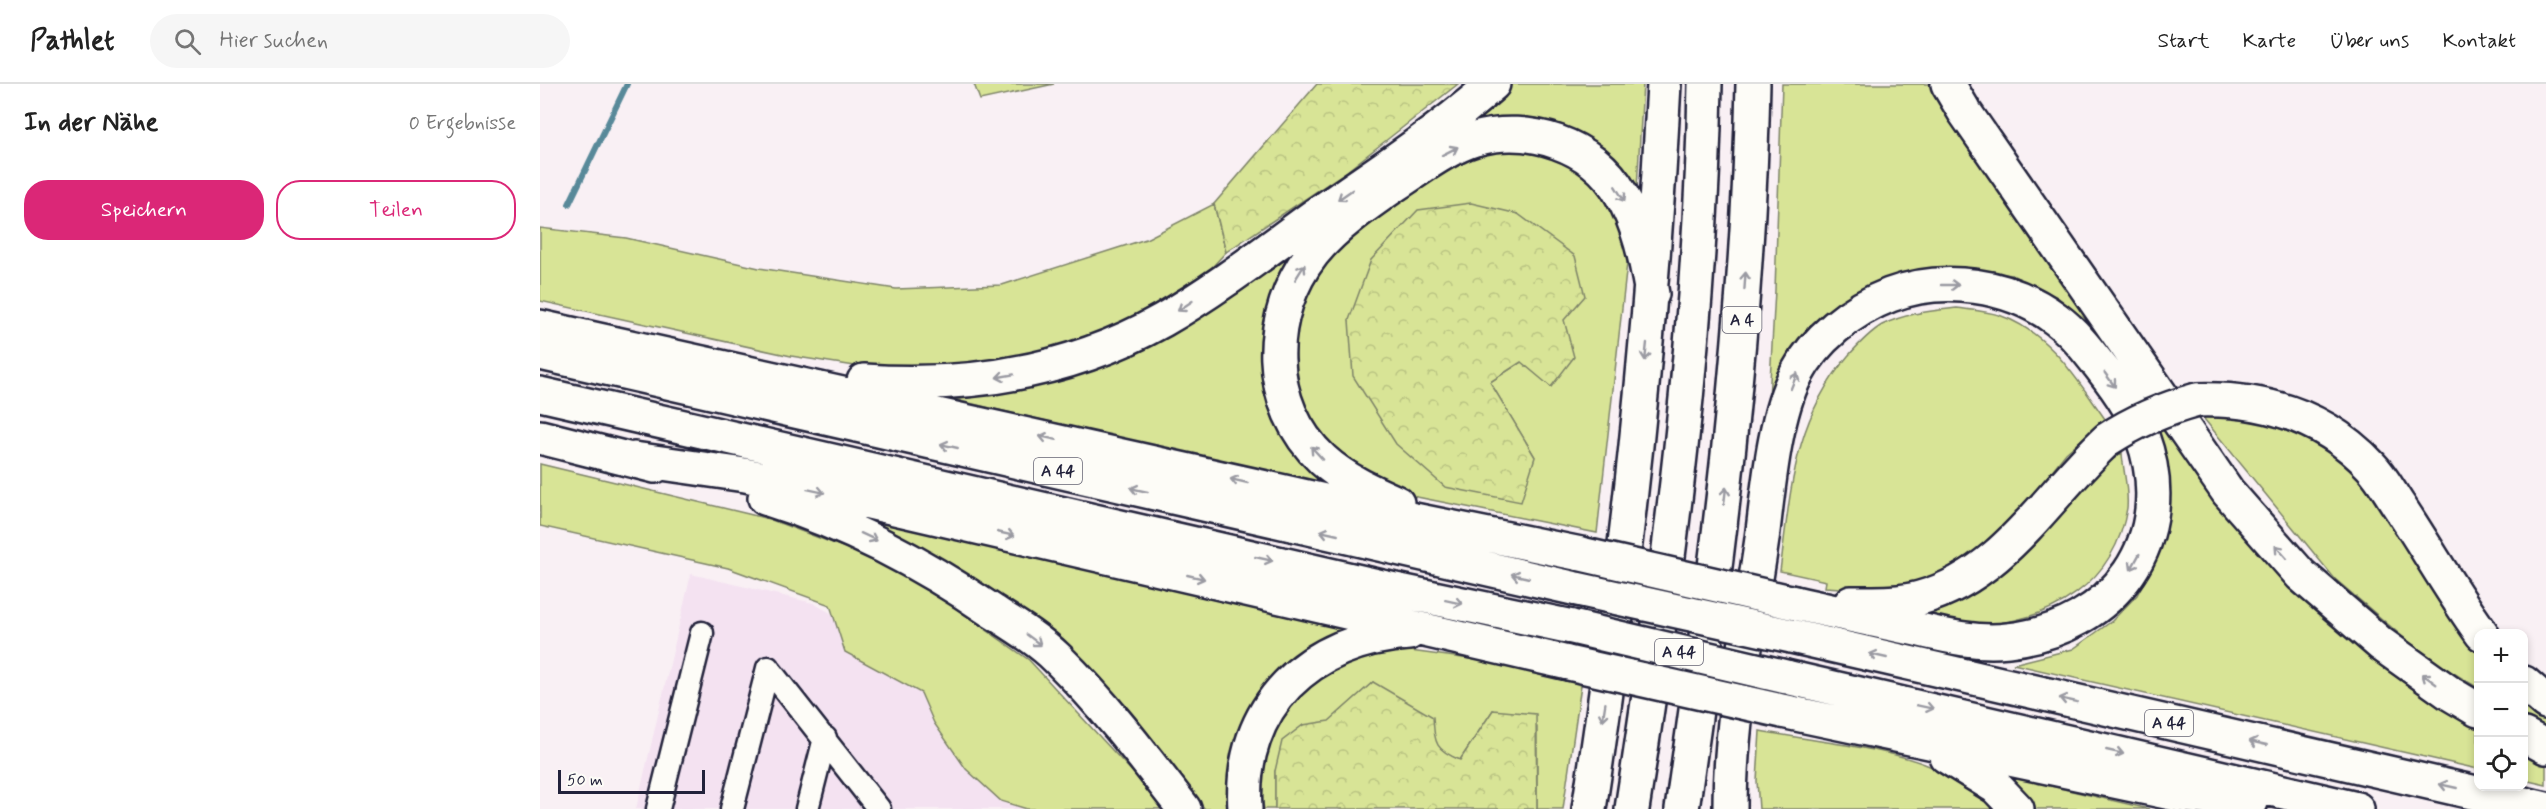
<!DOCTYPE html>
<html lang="de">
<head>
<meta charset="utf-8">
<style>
	:root { --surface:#fff; --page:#f6f6f6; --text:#222; --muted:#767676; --line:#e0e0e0; --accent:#db2777 }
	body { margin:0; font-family:Mynerve,sans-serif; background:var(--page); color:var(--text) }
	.controls { position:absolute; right:18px; bottom:18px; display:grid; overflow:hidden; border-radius:12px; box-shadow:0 3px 9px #0003 }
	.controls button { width:54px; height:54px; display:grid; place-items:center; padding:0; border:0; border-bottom:2px solid var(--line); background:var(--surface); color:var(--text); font:30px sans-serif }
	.scale { position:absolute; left:18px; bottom:15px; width:147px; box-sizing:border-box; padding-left:6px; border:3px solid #22223b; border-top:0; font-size:16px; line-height:21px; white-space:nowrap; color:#22223b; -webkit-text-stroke:4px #fdfcf7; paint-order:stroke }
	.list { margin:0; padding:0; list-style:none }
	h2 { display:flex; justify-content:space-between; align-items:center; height:78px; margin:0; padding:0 24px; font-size:26px }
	h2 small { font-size:20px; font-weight:400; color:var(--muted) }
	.actions { display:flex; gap:12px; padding:18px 24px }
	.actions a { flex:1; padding:14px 0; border:2px solid var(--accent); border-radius:24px; text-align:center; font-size:21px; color:var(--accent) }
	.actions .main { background:var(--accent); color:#fff }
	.icon { flex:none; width:33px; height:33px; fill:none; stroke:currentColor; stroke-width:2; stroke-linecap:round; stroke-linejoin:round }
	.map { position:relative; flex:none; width:2006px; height:725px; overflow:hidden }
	header { display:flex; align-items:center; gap:36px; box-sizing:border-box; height:84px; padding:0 30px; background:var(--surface); border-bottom:2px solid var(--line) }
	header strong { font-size:28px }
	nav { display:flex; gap:33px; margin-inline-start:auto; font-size:21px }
	.search { width:420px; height:54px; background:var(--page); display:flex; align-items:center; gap:15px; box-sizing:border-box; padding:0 21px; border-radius:33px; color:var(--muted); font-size:22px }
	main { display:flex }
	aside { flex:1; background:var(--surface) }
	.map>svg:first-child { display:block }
	.built { fill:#f4e2f1 }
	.green { fill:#d8e496; stroke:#7d8368; stroke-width:1.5; fill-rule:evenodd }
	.forest { fill:url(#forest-crowns); stroke:#7d8368; stroke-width:1.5 }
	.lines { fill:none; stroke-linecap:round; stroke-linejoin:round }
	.stream { stroke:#598999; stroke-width:6 }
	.minor-casing { stroke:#22223b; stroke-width:27 }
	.highway-casing { stroke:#22223b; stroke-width:38 }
	.minor { stroke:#fdfcf7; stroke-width:22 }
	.highway { stroke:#fdfcf7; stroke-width:33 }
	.highway-bridge-casing { stroke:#22223b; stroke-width:38; stroke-linecap:butt }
	.highway-bridge { stroke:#fdfcf7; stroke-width:33 }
	.oneway { stroke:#9a9aa2 }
	.labels { text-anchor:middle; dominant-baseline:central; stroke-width:4.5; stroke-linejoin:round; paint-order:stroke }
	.shield { fill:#fdfcf7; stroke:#646373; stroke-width:1.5 }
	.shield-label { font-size:16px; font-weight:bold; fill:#22223b }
</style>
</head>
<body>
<header>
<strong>Pathlet</strong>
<div class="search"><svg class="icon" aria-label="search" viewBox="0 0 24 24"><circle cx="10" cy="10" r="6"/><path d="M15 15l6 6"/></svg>Hier suchen</div>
<nav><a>Start</a><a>Karte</a><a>Über uns</a><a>Kontakt</a></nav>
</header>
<main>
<aside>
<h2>In der Nähe<small>0 Ergebnisse</small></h2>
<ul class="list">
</ul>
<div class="actions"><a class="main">Speichern</a><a>Teilen</a></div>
</aside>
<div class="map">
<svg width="2006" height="725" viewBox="0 0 2006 725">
	<defs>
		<pattern id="forest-crowns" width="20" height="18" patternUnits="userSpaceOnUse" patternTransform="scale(1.5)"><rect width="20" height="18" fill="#d8e496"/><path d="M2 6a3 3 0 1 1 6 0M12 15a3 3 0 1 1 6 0" fill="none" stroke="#b9c382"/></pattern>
	</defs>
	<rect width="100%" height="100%" fill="#f9f0f4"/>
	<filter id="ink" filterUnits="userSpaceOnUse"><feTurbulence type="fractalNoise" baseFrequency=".0167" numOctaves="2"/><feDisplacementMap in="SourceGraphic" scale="12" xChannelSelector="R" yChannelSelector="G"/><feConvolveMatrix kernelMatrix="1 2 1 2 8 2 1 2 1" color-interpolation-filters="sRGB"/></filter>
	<g filter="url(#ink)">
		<!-- built -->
		<path class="built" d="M151 490 273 519 380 580 542 725H96Z"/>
		<!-- green -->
		<path class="green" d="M434 0H514L440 16Z
			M966 0H1103L1096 122 1078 94 965 43 793 137 729 261 809 407 399 312 524 288Z
			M1242 0H1391L1408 31 1553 242 1517 213 1472 191 1409 183 1356 195 1228 334 1235 206Z
			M961 64 994 66 1026 75 1054 97 1081 140 1087 179 1057 449 857 409 783 360 759 315 750 283 762 212 797 159 927 73ZM809 236 1033 274 981 278 950 298 995 373Z
			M674 120 686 168 663 193 570 245 485 272 429 281 334 285 251 272 0 217V144L86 154 219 184 356 205 462 201 606 155Z
			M1417 224C1431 226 1446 227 1459 231 1509 248 1536 294 1565 335L1526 369 1479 428 1437 468 1387 495 1333 506 1285 503 1286 497 1240 487C1251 407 1253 337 1308 272 1317 262 1330 248 1342 241 1366 229 1391 227 1417 224Z
			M1660 330 1729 331 1804 366 1938 559V604L1884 571 1795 495Z
			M1629 338 1726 468 1938 642V685L1473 580 1533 565 1572 537 1597 511 1619 469 1628 425 1616 344Z
			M1582 369C1583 386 1589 407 1587 424 1575 499 1512 537 1440 541 1416 543 1382 532 1359 529Z
			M0 380 229 435 340 477 398 512 489 576 609 706 621 725H487L461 717 426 685 394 639 381 609 305 568 290 521 188 484 0 442Z
			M333 433 813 543 754 572 724 607 692 725H665L597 642 330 442Z
			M855 565 968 580 1041 601 1023 725H997V643L953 626 920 676 905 670 833 598 789 638 763 642 735 687V725H724L721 709 726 660 760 607 806 578Z
			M1984 608 2006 628V643L1984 632Z
			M1220 647C1271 657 1346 663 1392 683 1417 693 1437 708 1458 725H1219L1217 697Z
			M1984 667 2006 680V701L1984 696Z
			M1472 693 1609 725H1496Z"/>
		<!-- forest -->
		<path class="forest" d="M777 0H918L807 87 686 168 674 120Z
			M931 119 978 130 1035 172 1045 212 1024 236 1034 273 1011 303 981 278 950 298 995 373 981 418 905 403 856 360 813 292 809 236 831 176 878 126Z
			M833 598 893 633C895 659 894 665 920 676L953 626 996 630 997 725H735V687L742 657 763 641 789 637Z"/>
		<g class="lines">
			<!-- stream -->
			<path class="stream" d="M29 120 87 0"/>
			<!-- minor casing -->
			<g class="minor-casing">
				<path id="minor" d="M228 584 339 725
					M118 725 162 549
					M192 725 228 584
					M267 725 285 654"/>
			</g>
			<!-- highway casing -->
			<g class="highway-casing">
				<path id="highway" d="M1408 0 1424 27 1688 408 1761 491 1841 560 1911 610 1938 626
					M0 243 821 425 1041 470
					M0 269 1037 505
					M324 297C428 304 531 288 623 236 677 205 727 166 777 130 837 89 898 49 953 0
					M0 310 851 505 1032 543
					M1657 316C1724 314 1784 332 1831 382 1841 392 1849 407 1857 419 1886 462 1911 507 1942 550
					M0 353 115 382
					M94 375 205 391 311 414 1028 579
					M225 414C308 440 380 478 452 527 474 541 499 556 518 575 565 621 604 673 644 725
					M857 419C830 407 805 396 783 376 724 321 725 230 773 169 795 142 827 120 856 100 881 84 906 64 935 55 988 40 1053 60 1081 110 1099 140 1106 176 1112 210
					M1311 519C1334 519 1358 520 1380 514 1464 491 1507 411 1568 355
					M1251 552 2006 725
					M1246 593 1817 725
					M1984 599 2006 618
					M1242 627 1641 711 1711 718
					M1984 651 2006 663
					M1406 672 1456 703 1477 725
					M705 725C698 622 770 555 869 549
					M1049 725C1086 484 1112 243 1124 0
					M1092 725C1129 485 1161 244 1165 0
					M1142 725C1177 484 1208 244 1213 0
					M1190 725C1190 634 1209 544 1222 455 1228 408 1234 332 1256 291 1275 255 1311 226 1350 211 1403 191 1470 200 1516 235 1535 249 1549 268 1563 286 1579 306 1594 328 1602 352 1640 455 1574 545 1468 556 1436 560 1402 551 1371 544 1333 536 1294 528 1255 519"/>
			</g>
			<!-- minor -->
			<use href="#minor" class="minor"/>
			<!-- highway -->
			<use href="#highway" class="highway"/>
			<!-- highway-bridge casing -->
			<g class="highway-bridge-casing">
				<path id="highway-bridge" d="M1568 355C1597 336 1624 325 1657 316
					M1041 470 1255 519
					M1037 505 1251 552
					M1032 543 1246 593
					M1028 579 1242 627"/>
			</g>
			<!-- highway-bridge -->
			<use href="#highway-bridge" class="highway-bridge"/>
		</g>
		<!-- one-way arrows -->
		<defs><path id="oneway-shaft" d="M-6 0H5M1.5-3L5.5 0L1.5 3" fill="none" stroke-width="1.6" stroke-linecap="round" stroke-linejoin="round" transform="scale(1.5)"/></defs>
		<g class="oneway">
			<use href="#oneway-shaft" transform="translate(910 67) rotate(-27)"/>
			<use href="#oneway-shaft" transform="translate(1080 110) rotate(58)"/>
			<use href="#oneway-shaft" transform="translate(805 111) rotate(145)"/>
			<use href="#oneway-shaft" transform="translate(760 188) rotate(-58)"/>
			<use href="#oneway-shaft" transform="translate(1205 197) rotate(-86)"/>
			<use href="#oneway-shaft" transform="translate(1410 201)"/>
			<use href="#oneway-shaft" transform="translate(645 222) rotate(146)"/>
			<use href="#oneway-shaft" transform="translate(1106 268) rotate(96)"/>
			<use href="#oneway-shaft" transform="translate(465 292) rotate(170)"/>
			<use href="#oneway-shaft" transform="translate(1570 296) rotate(54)"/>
			<use href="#oneway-shaft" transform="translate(1254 297) rotate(-68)"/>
			<use href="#oneway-shaft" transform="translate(508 354) rotate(-168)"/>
			<use href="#oneway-shaft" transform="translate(409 362) rotate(-167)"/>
			<use href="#oneway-shaft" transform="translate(777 369) rotate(-133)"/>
			<use href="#oneway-shaft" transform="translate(699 397) rotate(-167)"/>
			<use href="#oneway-shaft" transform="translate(599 406) rotate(-167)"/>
			<use href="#oneway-shaft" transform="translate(276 407) rotate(12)"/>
			<use href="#oneway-shaft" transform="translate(1185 412) rotate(-83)"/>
			<use href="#oneway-shaft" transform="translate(789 449) rotate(-167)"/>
			<use href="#oneway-shaft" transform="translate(466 450) rotate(13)"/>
			<use href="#oneway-shaft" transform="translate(329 453) rotate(25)"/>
			<use href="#oneway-shaft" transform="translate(1741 468) rotate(-132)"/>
			<use href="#oneway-shaft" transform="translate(724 475) rotate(13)"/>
			<use href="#oneway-shaft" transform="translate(1595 478) rotate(119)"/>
			<use href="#oneway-shaft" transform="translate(980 492) rotate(-167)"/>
			<use href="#oneway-shaft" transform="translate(656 493) rotate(13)"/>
			<use href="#oneway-shaft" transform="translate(914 518) rotate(12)"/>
			<use href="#oneway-shaft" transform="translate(494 556) rotate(37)"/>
			<use href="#oneway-shaft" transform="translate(1338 572) rotate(-167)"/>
			<use href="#oneway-shaft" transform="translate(1889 595) rotate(-144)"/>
			<use href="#oneway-shaft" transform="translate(1528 616) rotate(-167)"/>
			<use href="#oneway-shaft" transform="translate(1385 623) rotate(12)"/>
			<use href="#oneway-shaft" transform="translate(1064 628) rotate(99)"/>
			<use href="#oneway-shaft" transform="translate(1718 659) rotate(-167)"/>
			<use href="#oneway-shaft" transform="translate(1575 668) rotate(13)"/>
			<use href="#oneway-shaft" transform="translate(1908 702) rotate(-167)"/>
		</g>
	</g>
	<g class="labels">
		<!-- shield labels -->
		<g class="shield">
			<rect x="1182.5" y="223" width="39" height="26" rx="4.5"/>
			<rect x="494" y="374" width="48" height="26" rx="4.5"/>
			<rect x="1115" y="555" width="48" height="26" rx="4.5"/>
			<rect x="1605" y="626" width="48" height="26" rx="4.5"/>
		</g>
		<g class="shield-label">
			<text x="1202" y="236">A 4</text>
			<text x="518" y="387">A 44</text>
			<text x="1139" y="568">A 44</text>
			<text x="1629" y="639">A 44</text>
		</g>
	</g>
</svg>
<div class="controls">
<button>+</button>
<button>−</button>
<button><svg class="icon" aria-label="locate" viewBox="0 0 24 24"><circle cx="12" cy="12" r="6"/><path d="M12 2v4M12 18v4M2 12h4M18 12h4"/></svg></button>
</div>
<div class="scale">50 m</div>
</div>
</main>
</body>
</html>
